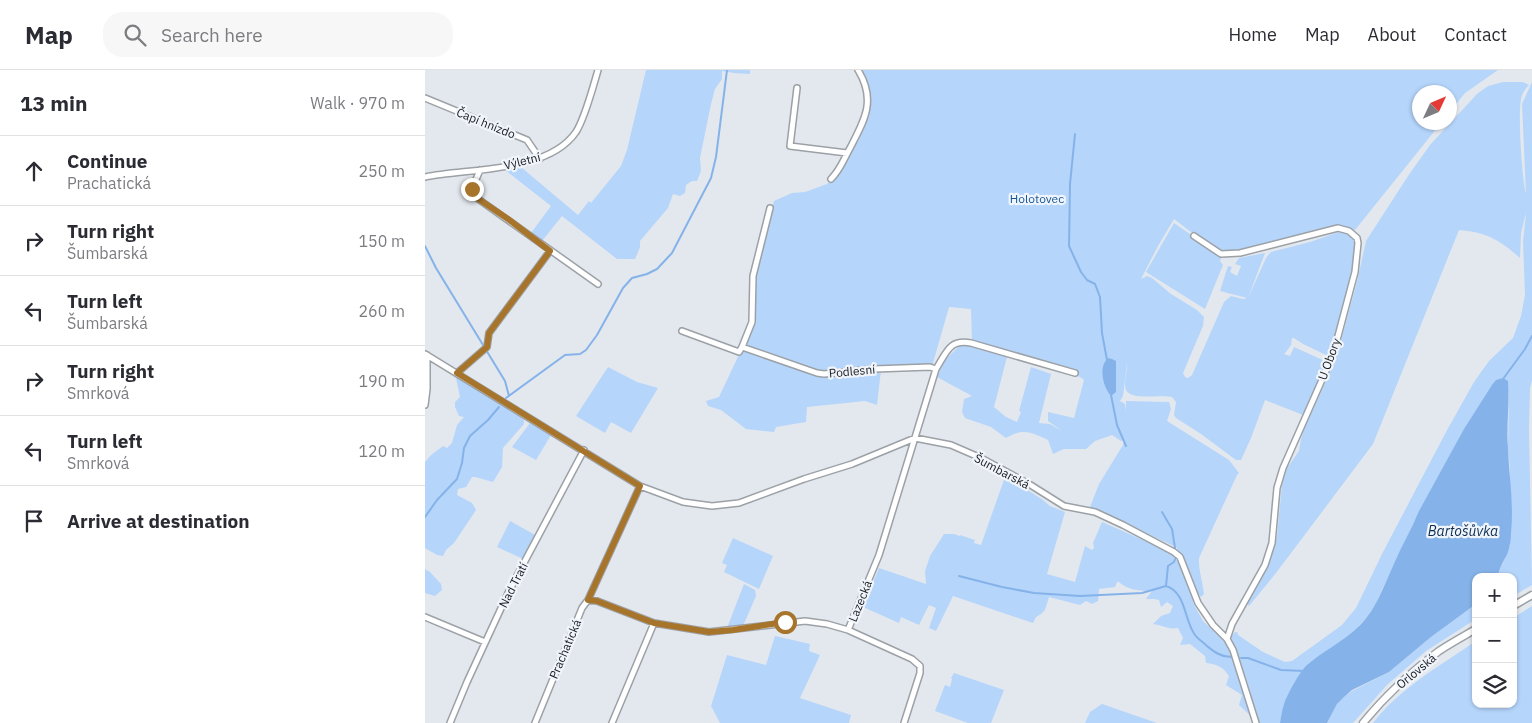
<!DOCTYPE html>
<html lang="en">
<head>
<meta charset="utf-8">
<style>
	:root { --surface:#fff; --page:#f7f7f7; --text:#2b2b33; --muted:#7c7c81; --line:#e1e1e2 }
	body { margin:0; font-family:"IBM Plex Sans",sans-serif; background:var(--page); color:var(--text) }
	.controls { position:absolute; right:15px; bottom:15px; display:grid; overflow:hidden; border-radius:10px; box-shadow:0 1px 4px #0004 }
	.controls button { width:45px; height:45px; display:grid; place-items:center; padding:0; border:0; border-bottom:1px solid var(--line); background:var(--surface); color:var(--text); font:25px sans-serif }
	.compass { position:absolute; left:987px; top:15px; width:45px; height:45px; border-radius:50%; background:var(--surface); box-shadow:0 1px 4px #0004; rotate:46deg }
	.stop { position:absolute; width:15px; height:15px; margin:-11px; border:4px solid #a7742b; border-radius:50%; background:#fff }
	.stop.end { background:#a7742b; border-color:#fff; box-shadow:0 1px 5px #0008 }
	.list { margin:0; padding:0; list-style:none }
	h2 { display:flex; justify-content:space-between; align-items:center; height:65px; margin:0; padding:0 20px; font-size:21px }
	h2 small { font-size:16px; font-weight:400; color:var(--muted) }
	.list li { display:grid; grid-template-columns:32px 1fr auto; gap:15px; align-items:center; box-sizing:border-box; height:70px; padding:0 20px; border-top:1px solid var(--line) }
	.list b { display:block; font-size:19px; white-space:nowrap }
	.list p { margin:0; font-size:16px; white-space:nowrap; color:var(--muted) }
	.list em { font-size:16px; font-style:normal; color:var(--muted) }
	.icon { flex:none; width:28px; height:28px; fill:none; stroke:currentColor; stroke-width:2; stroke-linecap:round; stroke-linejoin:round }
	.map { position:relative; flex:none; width:1107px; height:653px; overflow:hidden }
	header { display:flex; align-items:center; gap:30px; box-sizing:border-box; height:70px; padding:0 25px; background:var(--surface); border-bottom:1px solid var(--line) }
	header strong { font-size:24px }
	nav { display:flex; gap:28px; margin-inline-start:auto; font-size:18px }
	.search { width:350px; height:45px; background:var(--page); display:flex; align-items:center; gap:12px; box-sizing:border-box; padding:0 18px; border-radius:20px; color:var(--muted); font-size:19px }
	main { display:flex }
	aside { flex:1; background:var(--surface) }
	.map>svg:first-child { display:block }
	.green { fill:#b5d5fb }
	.water { fill:#85b3e9 }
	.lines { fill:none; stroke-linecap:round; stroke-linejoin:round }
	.stream { stroke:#85b3e9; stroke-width:2 }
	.minor-casing { stroke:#9ca1a6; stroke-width:8 }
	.tertiary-casing { stroke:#9ca1a6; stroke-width:9 }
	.minor { stroke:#fff; stroke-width:5 }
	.tertiary { stroke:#fff; stroke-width:6 }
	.route { stroke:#a7742b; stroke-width:6 }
	.labels { text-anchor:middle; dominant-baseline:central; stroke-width:4.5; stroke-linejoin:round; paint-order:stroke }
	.street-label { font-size:12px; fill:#181a1c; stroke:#f0f5fc }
	.park-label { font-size:12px; fill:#165696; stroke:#f0f5fc }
	.water-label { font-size:14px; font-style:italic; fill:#0c2c4f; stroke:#f0f5fc }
</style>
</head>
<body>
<header>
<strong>Map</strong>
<div class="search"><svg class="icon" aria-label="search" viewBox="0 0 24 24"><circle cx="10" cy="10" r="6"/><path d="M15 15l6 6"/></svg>Search here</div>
<nav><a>Home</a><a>Map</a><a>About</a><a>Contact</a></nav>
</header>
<main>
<aside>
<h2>13 min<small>Walk · 970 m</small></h2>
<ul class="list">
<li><svg class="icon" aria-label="ahead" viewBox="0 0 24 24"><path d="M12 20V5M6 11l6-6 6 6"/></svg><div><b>Continue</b><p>Prachatická</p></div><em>250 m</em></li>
<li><svg class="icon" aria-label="right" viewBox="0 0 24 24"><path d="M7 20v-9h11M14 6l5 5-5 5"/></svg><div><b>Turn right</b><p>Šumbarská</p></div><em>150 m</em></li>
<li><svg class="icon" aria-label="left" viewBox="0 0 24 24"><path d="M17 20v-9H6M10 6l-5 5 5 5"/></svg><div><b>Turn left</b><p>Šumbarská</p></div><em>260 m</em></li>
<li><svg class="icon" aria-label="right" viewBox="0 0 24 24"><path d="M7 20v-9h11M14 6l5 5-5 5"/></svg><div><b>Turn right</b><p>Smrková</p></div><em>190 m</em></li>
<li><svg class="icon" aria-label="left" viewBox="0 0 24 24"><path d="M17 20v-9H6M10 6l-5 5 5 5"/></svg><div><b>Turn left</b><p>Smrková</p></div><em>120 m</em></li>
<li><svg class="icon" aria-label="arrive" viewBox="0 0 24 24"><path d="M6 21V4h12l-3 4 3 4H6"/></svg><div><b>Arrive at destination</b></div></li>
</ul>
</aside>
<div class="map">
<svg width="1107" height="653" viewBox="0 0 1107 653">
	<rect width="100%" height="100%" fill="#e3e8ee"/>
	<!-- green -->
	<path class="green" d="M221 0H325V4L309 3 297 1V9L290 19 286 34 275 88 276 101 272 111H267L261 115 260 123 255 126 248 124 243 138 215 171V177L210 189H192L137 146 117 171 106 163 126 136 80 100 97 98 153 145 164 131 166 133 196 96 202 80Z
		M435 0H1073L1040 23 1025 42 1024 22H994V52L1016 53 930 160 913 155 889 162 857 176 817 186 801 183 788 179 749 149 733 176 716 209 722 206 727 208 746 224 772 240 779 247 778 256 758 303 760 307 763 308 767 305 799 232 806 226 818 229 822 228 795 221 803 196 807 197 805 202 812 206 816 196 810 194 814 188 840 183 823 228 841 188 846 182 885 172 914 162C921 162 927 165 929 172 935 187 911 269 903 286L878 274 869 268H867L866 275 861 282 859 284 865 286 869 277 902 292 878 345 840 330 826 368 816 390H811L776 364 751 348 749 345 751 332 747 327C736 324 706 331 701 320 698 314 703 299 702 293L698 326 695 331 700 334 701 341V331L744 332 746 339 742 351 804 390 814 403 812 405 774 488C773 497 778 514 779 524L776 527 772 522 764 500 751 477 665 437 674 414 698 375 699 370 696 371 687 365 670 371 661 379H639L628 384 623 370C606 362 597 358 581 368L566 357 540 348 537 342 539 329 547 326 512 307 520 290 534 276H544L582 287 569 337 581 347 592 352 596 342 594 341 606 297 626 304 614 353 625 354 637 361 623 351V342L649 348 659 310 655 307 547 271 546 239 524 237 506 300H456L452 335 440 331 382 337 381 352 351 357 349 362 321 359 296 340 283 336 281 331 294 327 326 259 331 244 330 206 349 131 367 123 380 122 402 114 417 98 440 52 444 38 442 16Z
		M1078 12H1098L1104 15C1101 18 1099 21 1097 25 1092 39 1097 109 1101 124L1097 34 1107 12V310L1105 318 1104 359 1107 515 1088 526V507H1073L1074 498 1078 493 1085 475V400L1083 377 1084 325 1083 312 989 452 950 535 942 547 932 558 916 572 884 594 877 601 859 634 855 653H835L832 649 823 614 806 567 810 562H812L813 565 838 582 860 592 867 591 917 555 931 538 957 484 1021 362 1049 312 1064 291 1088 268 1096 246 1100 225 1098 172 1101 143 1096 163 1095 188C1075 170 1061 162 1034 160L948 374 851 503 824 536 821 533 841 495 848 480 852 466 857 415 862 398 874 381 876 369 879 359 911 289 932 212 941 171 985 103 1005 75 1052 24 1063 16Z
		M749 153 797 186 795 191 798 195 780 239 721 202Z
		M183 297 212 312 233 318 206 363 186 352 180 363 151 346Z
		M31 308 36 309 96 346 99 350V354L78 378 77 397 68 412 50 407H47L41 417 33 419 32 425 47 433 51 440 29 473 21 480 18 486 12 485 0 478V392L6 385 18 376 22 378 27 373 32 355 39 347 34 346 30 337V332L35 327Z
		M105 353 126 365 111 390 87 377Z
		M580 407 584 408 618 430 625 436 640 442 622 504 650 512 660 476 667 480 669 478 668 473 677 452 741 480 748 485 759 500 769 535 778 551 795 567 806 581 827 647 814 635 817 625 801 615 804 606C798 597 792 594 781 593L780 586 765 574 755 575 758 568 753 558C744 560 737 555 728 554L736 546 745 543 748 536 742 532 736 537 734 530 729 529H721L727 521C715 521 702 520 694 512H692L690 517 674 519 673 531 667 534 661 531 655 535 624 527 620 540 616 544 611 547 608 553 528 526 511 561 504 558 511 538 504 535 494 555 476 547 474 553 438 537 454 498 501 514 500 501 505 486 519 464H529L535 466V465L550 470 549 473 556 475Z
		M85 451 112 466 99 487 96 488 72 477Z
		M308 468 348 486 334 519 299 502 302 495 297 493Z
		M0 499 5 502 16 514 17 520 10 526 0 523Z
		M319 514 330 520 331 526 318 556 302 558Z
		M1051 534V549L1001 581 962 615 928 653H902L912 634 919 627 927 621 964 602 1006 567Z
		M1107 536V653H948C974 619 1016 595 1051 571V634H1088V548Z
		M350 566 385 574 384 581 395 585 375 628 426 645 424 653H295L286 636 302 585 341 595Z
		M529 603 579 620 566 653H543L510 641 520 615 525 617 527 609 526 608Z
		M677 634 732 653H660L665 642Z"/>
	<!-- water -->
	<path class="water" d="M683 288 687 289 691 291V322L686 326C678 317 673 297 683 288Z
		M1078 308 1083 311C1085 334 1081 355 1083 378 1084 406 1089 434 1086 463 1086 469 1085 476 1083 482 1079 492 1074 496 1073 507H1051V534L1006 567 964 602 927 620 919 627 912 634 902 653H855C856 647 857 640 859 634 862 625 875 601 882 595 902 578 926 568 942 547 953 533 960 513 968 496 976 477 986 460 994 441L1039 359 1067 315 1071 310Z"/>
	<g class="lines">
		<!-- stream -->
		<path class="stream" d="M650 64 645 114 644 176 656 202 662 210 670 214 675 227 677 263 682 290
			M0 176 11 198 80 311 84 326
			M1078 309 1100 279 1107 266
			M686 325 692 355 701 376
			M81 328 140 285 155 284 161 280 172 265 198 218 207 208 222 204 232 199 247 183 286 108 291 87 302 0
			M737 442 747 459 750 478
			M0 447 12 430 32 409 37 393 39 378 45 366 63 350 74 337
			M751 487 749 492 743 496 741 516C761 522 759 550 770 565 773 569 778 572 782 576 789 582 796 587 806 587
			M534 506 577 517 609 523 655 526 717 523 741 516
			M816 588H823L856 600 879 601"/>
		<!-- minor casing -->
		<g class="minor-casing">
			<path id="minor" d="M372 18 365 76 422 83
				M0 28 102 70 115 89
				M55 100 47 119 49 126 173 214
				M0 107C44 98 123 103 151 62 160 48 168 17 173 0
				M406 109C415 100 418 91 424 80 439 51 452 31 433 0
				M345 138 328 206 327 252 317 277 392 303 399 304 449 299 505 297 511 299
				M769 166 796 184 815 183 913 158 924 161 932 168 933 173 930 202 908 285 858 398 852 418 847 473 840 495 807 554 802 569
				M257 261 314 282 317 277
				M0 284 215 416 258 432 287 436 314 433 379 409 427 394 490 368 526 375 556 388 604 414 639 436 670 442 698 455 749 482 755 487 773 533 788 555 802 569 808 580 831 653
				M32 303 62 277 64 263 125 181
				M0 335 2 319V285
				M163 530 215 416
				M0 547 60 572
				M423 560 454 485 511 299C522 282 524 269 546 273L650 303
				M25 653 42 612 84 521 159 380
				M110 653 157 538 163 530 172 531 229 553 284 562 380 551 402 554 423 560 487 589 495 596V603L479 653
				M187 653 229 553"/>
		</g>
		<!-- tertiary casing -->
		<g class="tertiary-casing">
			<path id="tertiary" d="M1088 536 1107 525
				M938 653C960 626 986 602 1014 581 1026 573 1039 566 1051 559"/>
		</g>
		<!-- minor -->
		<use href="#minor" class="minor"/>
		<!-- tertiary -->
		<use href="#tertiary" class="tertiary"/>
	</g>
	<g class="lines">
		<!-- route -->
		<path class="route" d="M47 119 49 126 83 149 125 181 64 263 62 277 32 303 215 416 163 530 172 531 229 553 284 562 308 560 360 552"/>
	</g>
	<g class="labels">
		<!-- street labels -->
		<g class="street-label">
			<text transform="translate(61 53) rotate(22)">Čapí hnízdo</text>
			<text transform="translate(97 91) rotate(-14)">Výletní</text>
			<text transform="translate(904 289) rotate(-70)">U Obory</text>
			<text transform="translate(427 301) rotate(-5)">Podlesní</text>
			<text transform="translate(577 401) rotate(28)">Šumbarská</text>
			<text transform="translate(88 515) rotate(-63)">Nad Tratí</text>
			<text transform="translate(435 531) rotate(-68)">Lazecká</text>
			<text transform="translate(140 579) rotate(-67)">Prachatická</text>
			<text transform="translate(991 601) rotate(-40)">Orlovská</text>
		</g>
		<!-- park labels -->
		<g class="park-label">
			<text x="612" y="128">Holotovec</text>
		</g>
		<!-- water labels -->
		<g class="water-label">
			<text x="1038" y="461">Bartošůvka</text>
		</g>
	</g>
</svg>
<div class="controls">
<button>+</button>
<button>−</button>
<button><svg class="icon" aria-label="layers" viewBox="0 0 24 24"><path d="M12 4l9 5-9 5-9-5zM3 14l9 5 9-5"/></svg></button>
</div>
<svg class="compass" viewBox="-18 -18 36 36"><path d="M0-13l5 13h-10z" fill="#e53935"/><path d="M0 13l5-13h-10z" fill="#7c7c81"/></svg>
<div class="stop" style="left:360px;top:552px"></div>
<div class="stop end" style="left:47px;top:119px"></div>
</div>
</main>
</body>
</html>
